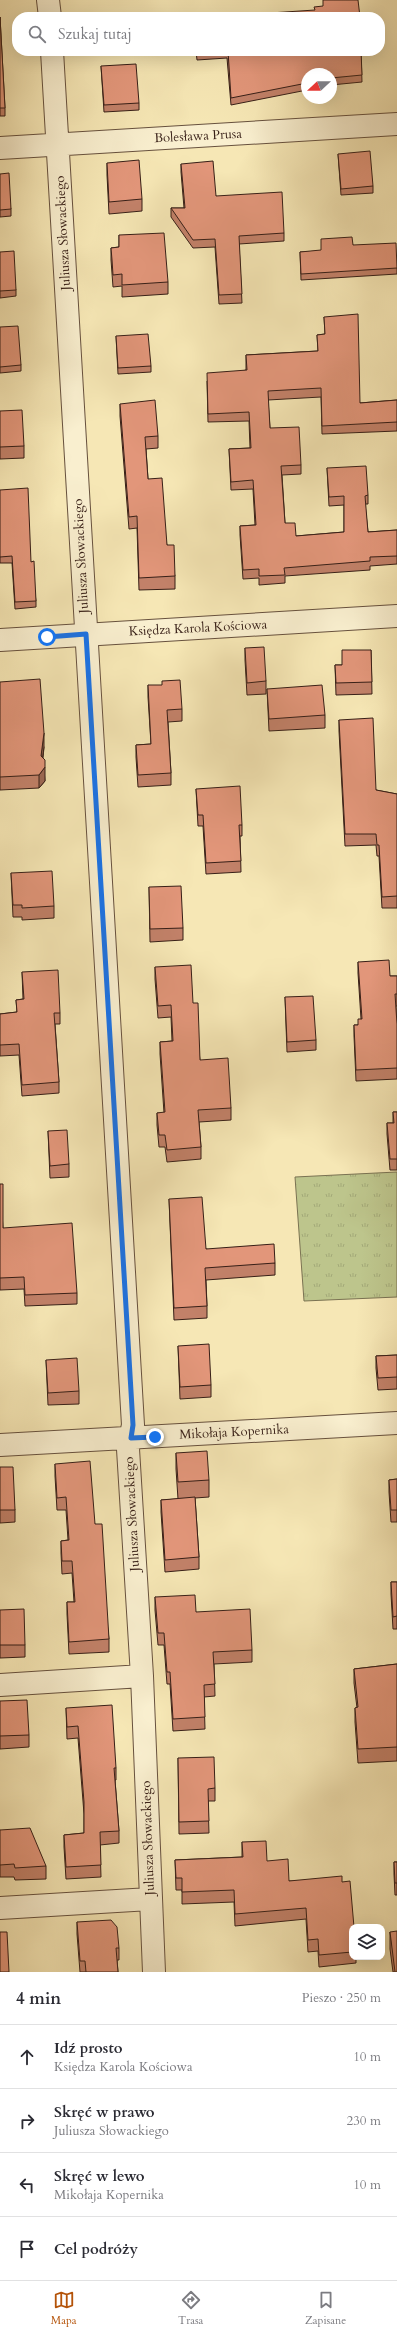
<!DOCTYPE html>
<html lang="pl">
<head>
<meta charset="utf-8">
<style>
	:root { --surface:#fff; --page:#f7f7f7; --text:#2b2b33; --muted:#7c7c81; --line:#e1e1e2; --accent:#b45309 }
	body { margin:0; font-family:Cardo,serif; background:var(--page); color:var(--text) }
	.controls { position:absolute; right:12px; bottom:12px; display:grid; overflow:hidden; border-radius:8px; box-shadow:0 4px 16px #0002 }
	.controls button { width:36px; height:36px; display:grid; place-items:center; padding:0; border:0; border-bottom:1px solid var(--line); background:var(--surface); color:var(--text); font:20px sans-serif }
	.compass { position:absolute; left:301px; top:68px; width:36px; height:36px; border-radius:50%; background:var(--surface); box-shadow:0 4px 16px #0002; rotate:248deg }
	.stop { position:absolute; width:12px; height:12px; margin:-9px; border:3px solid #1a73e8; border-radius:50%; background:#fff }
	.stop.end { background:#1a73e8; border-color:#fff; box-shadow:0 1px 4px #0008 }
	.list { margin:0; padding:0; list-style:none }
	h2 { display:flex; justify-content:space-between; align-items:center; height:52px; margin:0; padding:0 16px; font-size:17px }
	h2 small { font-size:13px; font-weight:400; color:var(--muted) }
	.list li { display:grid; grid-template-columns:26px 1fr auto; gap:12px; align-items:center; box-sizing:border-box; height:64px; padding:0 16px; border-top:1px solid var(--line) }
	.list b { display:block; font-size:15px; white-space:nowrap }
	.list p { margin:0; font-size:13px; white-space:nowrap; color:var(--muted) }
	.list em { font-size:13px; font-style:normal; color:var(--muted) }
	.icon { flex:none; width:22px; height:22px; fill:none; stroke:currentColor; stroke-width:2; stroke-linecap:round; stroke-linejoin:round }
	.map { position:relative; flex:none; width:397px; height:1972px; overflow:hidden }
	.search { position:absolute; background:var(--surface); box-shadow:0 4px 16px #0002; left:12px; right:12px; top:12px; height:44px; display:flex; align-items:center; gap:10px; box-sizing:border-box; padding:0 14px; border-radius:16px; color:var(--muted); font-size:15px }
	.sheet { height:308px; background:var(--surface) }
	nav { display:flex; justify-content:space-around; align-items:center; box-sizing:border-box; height:56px; border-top:1px solid var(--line); background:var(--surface); font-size:11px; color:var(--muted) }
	nav a { display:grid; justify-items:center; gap:2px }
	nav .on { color:var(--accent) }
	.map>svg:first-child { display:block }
	.grass { fill:url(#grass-tufts); stroke:#7a7252 }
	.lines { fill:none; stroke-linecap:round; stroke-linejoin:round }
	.minor-casing { stroke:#67513e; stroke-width:24 }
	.tertiary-casing { stroke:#67513e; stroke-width:24 }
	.minor { stroke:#f9efcf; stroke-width:22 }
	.tertiary { stroke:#f9efcf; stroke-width:22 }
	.wall { fill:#c28169; stroke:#371f17 }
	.shaded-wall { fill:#9e6955; stroke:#371f17 }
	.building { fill:#e2967a; stroke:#371f17 }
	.route { stroke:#1a73e8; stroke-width:5 }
	.labels { text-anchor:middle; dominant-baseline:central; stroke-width:3.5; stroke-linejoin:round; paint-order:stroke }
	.street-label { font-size:13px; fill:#371f17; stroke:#f9efcf }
</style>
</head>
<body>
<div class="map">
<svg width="397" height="1972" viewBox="0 0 397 1972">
	<defs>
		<pattern id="grass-tufts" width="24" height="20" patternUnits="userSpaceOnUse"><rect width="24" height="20" fill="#bdc58c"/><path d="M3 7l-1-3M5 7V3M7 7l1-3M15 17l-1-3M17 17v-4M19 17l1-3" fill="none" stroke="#a3a978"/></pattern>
	</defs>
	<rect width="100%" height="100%" fill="#f6e7b5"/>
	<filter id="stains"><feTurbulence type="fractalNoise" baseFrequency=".005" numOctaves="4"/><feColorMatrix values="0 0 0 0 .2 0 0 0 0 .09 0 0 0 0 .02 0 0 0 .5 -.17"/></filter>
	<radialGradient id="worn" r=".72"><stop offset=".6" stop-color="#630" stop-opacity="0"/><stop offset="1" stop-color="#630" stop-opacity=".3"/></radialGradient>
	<!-- grass -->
	<path class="grass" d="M397 1172V1297L304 1301 295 1177Z"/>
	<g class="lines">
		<!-- minor casing -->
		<g class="minor-casing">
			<path id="minor" d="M48 0 50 17
				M52 51 133 1425 128 1449 142 1676 154 1972
				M0 148 397 124
				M0 1445 397 1423
				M0 1685 142 1676
				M0 1908 150 1899"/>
		</g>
		<!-- tertiary casing -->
		<g class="tertiary-casing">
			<path id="tertiary" d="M0 640 397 616"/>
		</g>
		<!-- minor -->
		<use href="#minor" class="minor"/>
		<!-- tertiary -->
		<use href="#tertiary" class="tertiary"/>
	</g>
	<!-- wall -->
	<path class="wall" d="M0 17 5 108V116H0Z
		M196 51H361L362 82 331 85V74H307V90L231 105 227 58 197 60Z
		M101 66 139 103V110L104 112Z
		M338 154 373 186V193L341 195Z
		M107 163 142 199V211L109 214 107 175Z
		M181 164 216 196 284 233V241L239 244 242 303 219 304 215 247 193 248 171 217V208H184L181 172Z
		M0 174 11 209V216L0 217Z
		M119 235 168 282V294L122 297V286L113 287 111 260V248L119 247Z
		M353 245 397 268V274L301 280 300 252 321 251Z
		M0 252 16 290V296L0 298Z
		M324 317 360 403 397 400V431L322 434 321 397 268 400 270 428 301 465V474L282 475 285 523 296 536 344 532V505L329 506 327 468 368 495V504H365L368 532 397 530V564L370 566V570L285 576V583L259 585V578L243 579 240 535V526L255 525 253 489 231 490 229 449 250 448 249 421 208 422 207 381 246 370V355L318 351 317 335 325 334Z
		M0 327 21 365V371L0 373Z
		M116 336 151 366V372L118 374Z
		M120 404 158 436V448L146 449 148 479 167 545 175 576V589L139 590 137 528 129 529 120 416Z
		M0 411 24 446V458L0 459Z
		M0 490 31 562 36 601V607L15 609 12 563H0Z
		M245 648 266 681V694L247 695 245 660Z
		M371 650 372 694 336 695 335 665H342Z
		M0 682 44 747 43 758 45 781 39 788 0 790Z
		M148 685 182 709V721L168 722 171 773V785L138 787 136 757V745L151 744 148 697Z
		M267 689 325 715V728L269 731Z
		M339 720 376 790 397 794V908H382L379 856H377L376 845 345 846 339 731Z
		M196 789 242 825V836H240L241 872 206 874 203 826H198Z
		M11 873 54 906V918L22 920V917H13Z
		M149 887 183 928V940L150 942Z
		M358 962 390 976H397V1006H396L397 1024V1079L356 1081 354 1036V1025H358L361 1019 358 973Z
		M155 967 193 1003 200 1060 231 1108V1120L199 1122 201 1147V1159L167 1162 165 1147H159L157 1125V1113H164L160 1054V1042L172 1041 171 1017 158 1018 155 979Z
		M22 972 60 1013V1024H55L59 1082V1093L22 1096 19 1055 0 1056V1014L17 1012 16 1000 23 999Z
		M285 997 316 1040V1050L287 1052Z
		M393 1112H397V1170H390L387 1134V1123H393Z
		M48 1131 69 1164V1177L50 1178Z
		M0 1184 3 1228 77 1293V1304L25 1306 24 1289 0 1290Z
		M169 1199 206 1249 275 1263V1275L206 1280 207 1306V1318L174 1320Z
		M178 1346 211 1385V1397L180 1399Z
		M397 1355V1389L378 1390 376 1368V1356Z
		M46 1360 79 1391V1404L48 1405Z
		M176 1453 209 1480V1497L195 1498 199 1557V1569L165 1572 161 1512V1500L178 1499 176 1469Z
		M55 1464 95 1524 109 1639V1652L69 1654 67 1614V1602H74L72 1573 62 1574 61 1553V1541L68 1540 66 1510H57L55 1476Z
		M0 1467 15 1510V1522L0 1523Z
		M397 1479V1522H391L389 1492V1480Z
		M391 1582H397V1629H393L391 1594Z
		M155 1597 196 1612 252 1650V1662L214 1664 215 1696 204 1697 205 1729 173 1731 170 1684H167L164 1645H158L155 1610Z
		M0 1610 25 1645V1657L0 1658Z
		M397 1664V1761L358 1763 355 1722V1708H357L354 1683V1669Z
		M0 1701 29 1735V1747L0 1749Z
		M66 1708 116 1768V1780H115L119 1831V1843L100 1845 101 1877 66 1879 64 1847V1835L84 1833V1814L78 1738 67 1739Z
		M178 1758 215 1788V1801H208L209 1833 179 1834Z
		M0 1830 46 1866V1879L15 1880 14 1877H0Z
		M242 1842 267 1861 289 1881 342 1882 352 1927V1957H356V1963L319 1967 318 1951 308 1952 306 1919 235 1926 234 1902 182 1904V1890H176L175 1860 242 1857Z
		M394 1862H397V1895H395L394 1874Z
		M77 1922 119 1948V1960H117L118 1972H80L77 1934Z
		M390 1932 397 1972H393L390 1949Z"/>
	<!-- shaded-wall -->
	<path class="shaded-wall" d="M44 733V747L41 769V756Z
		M45 767V781L39 788V775Z"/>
	<!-- building -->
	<path class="building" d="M323 0H358L360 17H255V14L315 10 314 7 323 6Z
		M0 17 5 108H0Z
		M197 51H216L197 52Z
		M228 51H361L362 75 331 78V74H307V83L231 98Z
		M136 64 139 103 104 105 101 66Z
		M370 151 373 186 341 189 338 154Z
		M139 160 142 199 109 202 107 163Z
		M213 161 216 196 282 192 284 233 239 236 242 294 219 295 215 239 193 240 171 208H185L181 164Z
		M9 173 11 209 0 210V174Z
		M164 233 168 282 122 285V274L113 275 112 260 111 248 119 247V235Z
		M352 237 353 245 396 243 397 268 301 274 300 252 321 250V239Z
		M14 251 16 290 0 291V252Z
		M358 314 360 403 397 400V422L322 426 321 388 268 391 270 428 299 427 301 465 281 466 285 523H295L296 536 344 532V496L329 497 327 468 366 466 368 495 365 496 368 532 397 530V556L370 557V561L284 568 285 575 259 576V569L243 570 240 526 256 525 253 480 231 482 229 449 251 448 249 412 208 414 207 373 247 370 246 355 318 351 317 335 325 334 324 317Z
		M18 326 21 365 0 367V327Z
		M148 334 151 366 118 368 116 336Z
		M155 400 158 436 145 437 148 479 162 478 167 545H174L175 576 139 578 137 516 129 517 120 404Z
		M22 410 24 446 0 447V411Z
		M28 488 31 562 34 561 36 601 15 602 12 556 0 557V490Z
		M264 647 266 681 247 683 245 648Z
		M342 650H371L372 682 336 683 335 665H342Z
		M40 679 44 733 41 756 45 760V767L39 775 0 777V682Z
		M180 680 182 709 167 710 171 773 138 775 136 745 151 744 148 685H162V681Z
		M322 685 325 715 269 719 267 689Z
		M373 718 376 790 397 794V896L382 897 379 845H377L376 834H345L339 720Z
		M240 786 242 825H239L241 861 206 863 203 815H198L196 789Z
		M52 871 54 906 22 908V905H13L11 873Z
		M181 886 183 928 150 929 149 887Z
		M389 960 390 976H397V994H395L397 1024V1068L356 1070 354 1025H358V1019H362L358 962Z
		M191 965 193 1003H198L200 1060 228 1058 231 1108 198 1110 201 1147 167 1150 165 1135H159L157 1113 165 1112 160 1042 173 1041 171 1005 158 1006 155 967Z
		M58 970 60 1013H54L59 1082 22 1085 19 1044 0 1045V1014L17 1012 16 1000 24 999 22 972Z
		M313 996 316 1040 287 1042 285 997Z
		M393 1112H397V1159H390L387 1123H394Z
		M67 1130 69 1164 50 1166 48 1131Z
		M0 1184H3V1228L72 1223 77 1293 25 1295 24 1277 0 1278Z
		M202 1197 206 1249 274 1244 275 1263 205 1268 207 1306 174 1308 169 1199Z
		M209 1344 211 1385 180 1387 178 1346Z
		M397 1355V1377L378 1378 376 1356Z
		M77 1358 79 1391 48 1393 46 1360Z
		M207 1451 209 1480 178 1482 176 1453Z
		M90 1461 95 1524H102L109 1639 69 1642 67 1602H75L72 1561H62L61 1541 69 1540 66 1497 57 1498 55 1464Z
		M0 1467H13L15 1510H0Z
		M397 1479V1510H391L389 1480Z
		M195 1497 199 1557 165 1560 161 1500Z
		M391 1582H397V1616L393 1617Z
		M195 1595 196 1612 250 1609 252 1650 213 1652 215 1684 204 1685 205 1717 173 1719 170 1672H167L164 1633H158L155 1597Z
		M24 1609 25 1645H0V1610Z
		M397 1664V1747L358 1749 355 1708 358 1707 354 1669Z
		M27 1700 29 1735 0 1736V1701Z
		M112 1705 116 1768H114L119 1831 100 1832 101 1865 66 1867 64 1835 84 1833V1802L78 1726 67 1727 66 1708Z
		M214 1757 215 1788 208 1789 209 1821 179 1822 178 1758Z
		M30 1828 46 1866 15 1868 14 1864 0 1865V1830Z
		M266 1841 267 1861 288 1859 289 1881 342 1876V1882L350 1881 354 1927H352V1952L319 1955 318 1939 308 1940 306 1908 235 1914 234 1890 182 1892V1878H176L175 1860 243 1857 242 1842Z
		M394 1862H397V1883H395Z
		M111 1920 117 1927 119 1948H116L118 1972H86L85 1961H80L77 1922Z
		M397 1931V1972H395L390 1932Z
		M0 1932H7L9 1972H0Z"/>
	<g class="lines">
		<!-- route -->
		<path class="route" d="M47 637 86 634 133 1425 131 1438 155 1437"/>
	</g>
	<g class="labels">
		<!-- street labels -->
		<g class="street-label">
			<text transform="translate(198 136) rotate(-3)">Bolesława Prusa</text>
			<text transform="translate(63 233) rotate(-93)">Juliusza Słowackiego</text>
			<text transform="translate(81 556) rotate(-93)">Juliusza Słowackiego</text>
			<text transform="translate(198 628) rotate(-3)">Księdza Karola Kościowa</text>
			<text transform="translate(234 1432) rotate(-3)">Mikołaja Kopernika</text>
			<text transform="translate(132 1514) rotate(-93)">Juliusza Słowackiego</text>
			<text transform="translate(148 1838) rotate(-92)">Juliusza Słowackiego</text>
		</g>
	</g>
	<rect width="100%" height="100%" filter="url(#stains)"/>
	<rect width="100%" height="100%" fill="url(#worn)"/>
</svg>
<div class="controls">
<button><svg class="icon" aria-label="layers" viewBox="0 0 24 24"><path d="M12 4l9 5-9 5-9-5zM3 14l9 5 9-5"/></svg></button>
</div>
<svg class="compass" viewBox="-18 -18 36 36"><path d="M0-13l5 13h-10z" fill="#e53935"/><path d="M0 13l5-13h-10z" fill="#7c7c81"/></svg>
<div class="stop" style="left:47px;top:637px"></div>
<div class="stop end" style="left:155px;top:1437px"></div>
<div class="search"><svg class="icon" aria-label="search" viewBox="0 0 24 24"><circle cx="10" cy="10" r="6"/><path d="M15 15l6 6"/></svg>Szukaj tutaj</div>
</div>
<section class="sheet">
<h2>4 min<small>Pieszo · 250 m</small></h2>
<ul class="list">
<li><svg class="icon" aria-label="ahead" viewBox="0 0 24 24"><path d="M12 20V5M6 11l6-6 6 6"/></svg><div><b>Idź prosto</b><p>Księdza Karola Kościowa</p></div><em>10 m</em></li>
<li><svg class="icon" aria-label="right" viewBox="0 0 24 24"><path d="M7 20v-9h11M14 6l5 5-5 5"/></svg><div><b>Skręć w prawo</b><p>Juliusza Słowackiego</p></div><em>230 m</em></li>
<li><svg class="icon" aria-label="left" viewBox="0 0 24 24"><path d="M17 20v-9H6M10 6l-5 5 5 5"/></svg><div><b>Skręć w lewo</b><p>Mikołaja Kopernika</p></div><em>10 m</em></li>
<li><svg class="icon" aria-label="arrive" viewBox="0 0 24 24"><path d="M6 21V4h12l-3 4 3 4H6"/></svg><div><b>Cel podróży</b></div></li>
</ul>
</section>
<nav>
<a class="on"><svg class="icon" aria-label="map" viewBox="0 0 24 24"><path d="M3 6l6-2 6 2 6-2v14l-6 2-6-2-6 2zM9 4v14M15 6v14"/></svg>Mapa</a>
<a><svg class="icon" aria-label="directions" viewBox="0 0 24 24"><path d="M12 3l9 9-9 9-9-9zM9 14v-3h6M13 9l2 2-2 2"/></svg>Trasa</a>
<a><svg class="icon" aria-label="saved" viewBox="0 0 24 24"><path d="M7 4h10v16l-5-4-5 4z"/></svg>Zapisane</a>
</nav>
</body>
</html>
